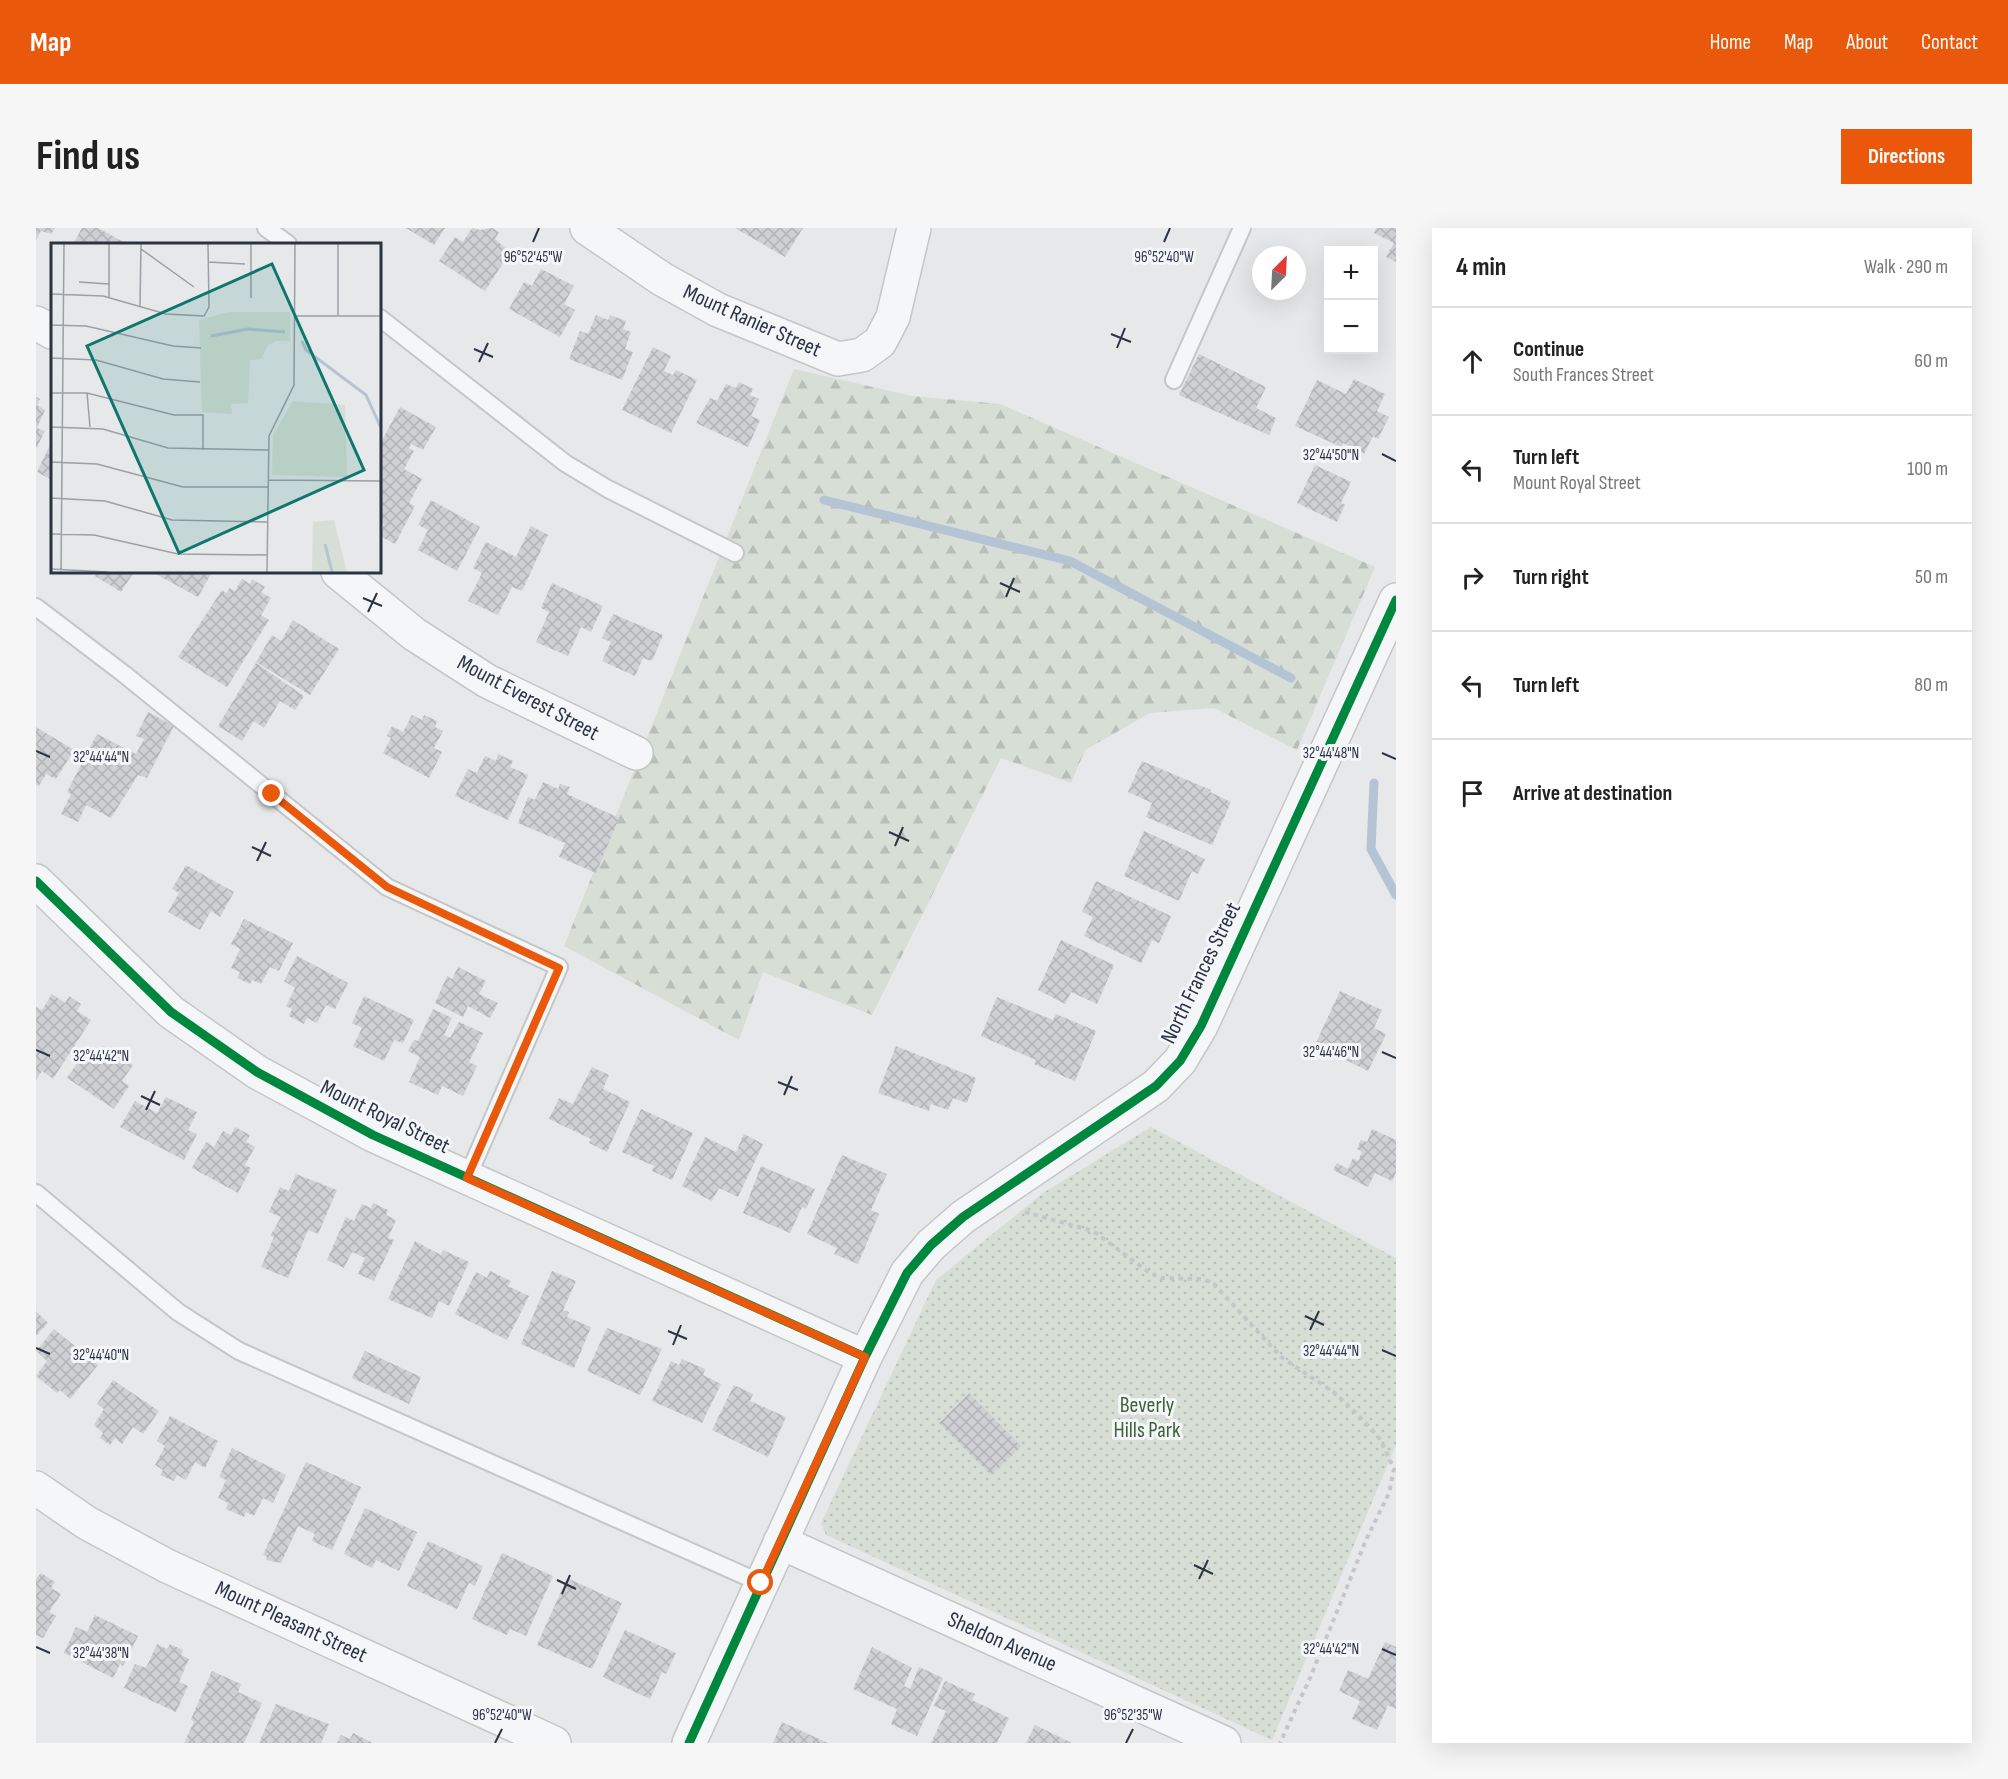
<!DOCTYPE html>
<html lang="en">
<head>
<meta charset="utf-8">
<style>
	:root { --surface:#fff; --page:#f6f6f6; --text:#222; --muted:#767676; --line:#e0e0e0; --accent:#ea580c }
	body { margin:0; font-family:"Sofia Sans Condensed",sans-serif; background:var(--page); color:var(--text) }
	.controls { position:absolute; right:18px; top:18px; display:grid; overflow:hidden; border-radius:0px; box-shadow:0 6px 24px #0002 }
	.controls button { width:54px; height:54px; display:grid; place-items:center; padding:0; border:0; border-bottom:2px solid var(--line); background:var(--surface); color:var(--text); font:30px sans-serif }
	.compass { position:absolute; left:1216px; top:18px; width:54px; height:54px; border-radius:50%; background:var(--surface); box-shadow:0 6px 24px #0002; rotate:24deg }
	.stop { position:absolute; width:18px; height:18px; margin:-14px; border:4px solid #ea580c; border-radius:50%; background:#fff }
	.stop.end { background:#ea580c; border-color:#fff; box-shadow:0 2px 6px #0008 }
	.list { margin:0; padding:0; list-style:none }
	h2 { display:flex; justify-content:space-between; align-items:center; height:78px; margin:0; padding:0 24px; font-size:26px }
	h2 small { font-size:20px; font-weight:400; color:var(--muted) }
	.list li { display:grid; grid-template-columns:39px 1fr auto; gap:18px; align-items:center; box-sizing:border-box; height:108px; padding:0 24px; border-top:2px solid var(--line) }
	.list b { display:block; font-size:22px; white-space:nowrap }
	.list p { margin:0; font-size:20px; white-space:nowrap; color:var(--muted) }
	.list em { font-size:20px; font-style:normal; color:var(--muted) }
	.icon { flex:none; width:33px; height:33px; fill:none; stroke:currentColor; stroke-width:2; stroke-linecap:round; stroke-linejoin:round }
	.map { position:relative; flex:none; width:1360px; height:1515px; overflow:hidden; border-radius:0px }
	header { display:flex; align-items:center; gap:36px; box-sizing:border-box; height:84px; padding:0 30px; background:var(--accent); color:#fff }
	header strong { font-size:28px }
	nav { display:flex; gap:33px; margin-inline-start:auto; font-size:21px }
	.intro { display:flex; align-items:center; justify-content:space-between; box-sizing:border-box; height:144px; padding:0 36px }
	h1 { margin:0; font-size:42px }
	.button { padding:15px 27px; border-radius:0px; background:var(--accent); color:#fff; font-size:21px; font-weight:700 }
	main { display:flex; gap:36px; padding:0 36px }
	aside { flex:1; background:var(--surface); border-radius:0px; box-shadow:0 6px 24px #0002 }
	.map>svg:first-child { display:block }
	.forest { fill:url(#forest-firs) }
	.park { fill:url(#park-dots) }
	.lines { fill:none; stroke-linecap:round; stroke-linejoin:round }
	.stream { stroke:#b4c4d5; stroke-width:9 }
	.building { fill:url(#building-cross-hatch) }
	.lane-casing { stroke:#c4c6c8; stroke-width:20 }
	.street-casing { stroke:#c4c6c8; stroke-width:36 }
	.path { stroke:#c5c6ca; stroke-width:4; stroke-dasharray:4.5 4.5; stroke-linecap:butt }
	.lane { stroke:#f5f6f7; stroke-width:16 }
	.street { stroke:#f5f6f7; stroke-width:33 }
	.cycleway-casing { stroke:#f4f6f9; stroke-width:13 }
	.cycleway { stroke:#00873e; stroke-width:9 }
	.route { stroke:#ea580c; stroke-width:8 }
	.ticks { fill:none; stroke:#2b3445; stroke-width:2 }
	.labels { text-anchor:middle; dominant-baseline:central; stroke-width:6; stroke-linejoin:round; paint-order:stroke }
	.street-label { font-size:22px; fill:#2b3445; stroke:#f4f6f9 }
	.park-label { font-size:22px; fill:#3f6138; stroke:#f4f6f9 }
	.inset-river { fill:none; stroke:#b4c4d5; stroke-width:3 }
	.inset-road { fill:none; stroke:#9ba0a8; stroke-width:1.5 }
	.view { fill:#0f766e; fill-opacity:0.15; stroke:#0f766e; stroke-width:3 }
	.inset-edge { fill:none; stroke:#2b3445; stroke-width:3 }
	.ticks-label { font-size:15px; text-anchor:middle; fill:#2b3445; stroke:#f4f6f9; stroke-width:6; stroke-linejoin:round; paint-order:stroke }
</style>
</head>
<body>
<header>
<strong>Map</strong>
<nav><a>Home</a><a>Map</a><a>About</a><a>Contact</a></nav>
</header>
<div class="intro"><h1>Find us</h1><a class="button">Directions</a></div>
<main>
<div class="map">
<svg width="1360" height="1515" viewBox="0 0 1360 1515">
	<defs>
		<pattern id="forest-firs" width="22" height="20" patternUnits="userSpaceOnUse" patternTransform="scale(1.5)"><rect width="22" height="20" fill="#d6ded6"/><path d="M5 1l3.5 6h-7zM16 11l3.5 6h-7z" fill="#b8bfb9"/></pattern>
		<pattern id="park-dots" width="8" height="8" patternUnits="userSpaceOnUse" patternTransform="scale(1.5)"><rect width="8" height="8" fill="#d6ded6"/><path d="M2 2h.1M6 6h.1" fill="none" stroke="#b8bfb9" stroke-width="1.8" stroke-linecap="round"/></pattern>
		<pattern id="building-cross-hatch" width="8" height="8" patternUnits="userSpaceOnUse" patternTransform="scale(1.5)"><rect width="8" height="8" fill="#ced0d3"/><path d="M0 0l8 8M0 8l8-8" fill="none" stroke="#b1b3b6"/></pattern>
	</defs>
	<rect width="100%" height="100%" fill="#e6e8ea"/>
	<!-- forest -->
	<path class="forest" d="M758 141 876 168 964 176 1339 339 1261 522 1178 480 1114 485 1049 522 1035 555 965 530 836 787 727 744 703 812 528 718Z"/>
	<!-- park -->
	<path class="park" d="M1115 899 1360 1030V1217L1236 1512 790 1307 785 1295 900 1052 1007 965Z"/>
	<g class="lines">
		<!-- stream -->
		<path class="stream" d="M788 272 1034 333 1255 450
			M1338 555 1335 621 1360 667"/>
	</g>
	<!-- building -->
	<path class="building" d="M0 0H19L15 6 5 3 0 12Z
		M46 0H62L91 16H37Z
		M370 0H409L398 17Z
		M436 0 444 2 456 0 463 4 459 11 474 24 449 63 403 33 419 9 427 14Z
		M699 0H767L749 29Z
		M1340 0H1360V34L1350 29 1358 15 1338 5Z
		M505 41 538 58 528 76 539 82 524 109 473 81 488 54 496 58Z
		M560 87 572 92 574 87 590 93 587 101 595 104 589 121 597 124 586 152 533 131 544 103 552 106Z
		M617 119 635 128 628 143 637 147 640 142 661 152 635 205 586 182Z
		M1163 126 1230 159 1220 180 1240 190 1233 207 1143 167Z
		M1318 151 1349 166 1341 183 1353 189 1342 211 1337 208 1328 226 1307 215 1305 219 1259 198 1281 152 1310 166Z
		M703 154 717 161 714 167 723 171 715 188 724 192 712 219 660 195 674 170 681 173 690 156 700 160Z
		M0 169 4 171 1 177 9 182 1 200 9 203 0 221Z
		M364 179 400 199 387 222 375 216 373 220 378 223 368 241 386 251 373 275 379 278 359 316 344 308 348 296 344 294V216Z
		M13 219 16 220V252L1 244Z
		M1279 237 1315 254 1305 275 1309 277 1301 294 1261 275Z
		M395 272 444 299 421 343 382 322 392 302 382 297Z
		M495 298 512 307 486 363 476 359 462 387 432 373 446 345 437 340 450 314 480 329Z
		M62 344H98L85 364 59 348Z
		M116 344H176L162 369Z
		M206 351 214 356 216 351 229 359 225 364 235 370 225 387 233 392 191 459 142 429 186 362 190 365 194 360 199 363Z
		M516 355 567 378 555 404 545 399 532 428 500 414 513 384 505 380Z
		M577 386 627 407 616 433 607 430 599 448 566 433 575 414 566 410Z
		M257 392 303 421 274 467 220 434 236 407 245 413Z
		M220 435 268 468 259 482 244 473 228 500 218 493 206 513 182 498Z
		M112 484 138 498 111 550 102 547 75 590 50 577 42 594 25 586 35 566 31 564 61 506 100 526 108 511 100 508Z
		M376 487 386 492 388 487 401 493 399 499 407 503 398 520 406 524 393 550 347 525 355 510 351 508 356 498 367 504Z
		M0 499 38 522 20 551 10 546 3 558 0 557Z
		M462 526 477 533 474 539 492 547 472 592 419 568 432 541 441 545 449 528 460 533Z
		M1106 533 1175 562 1174 564 1195 574 1176 617 1110 589 1116 575 1092 564Z
		M507 554 522 561 524 556 534 559 531 566 583 590 560 645 523 629 529 615 482 595 492 569 499 572Z
		M1108 603 1169 631 1162 646 1156 643 1143 673 1088 648Z
		M150 637 198 664 184 689 175 683 164 702 132 684 143 665 136 661Z
		M1060 653 1135 688 1123 715 1116 712 1105 735 1048 708 1057 689 1046 684Z
		M208 691 257 715 243 743 234 739 225 756 216 752 214 756 201 750 204 744 195 740 204 721 195 716Z
		M1025 712 1078 737 1061 776 1035 764 1029 776 1002 762Z
		M261 728 312 755 299 781 290 777 281 795 271 790 268 796 253 788 256 781 250 778 259 760 248 753Z
		M422 739 450 753 443 766 462 775 454 790 432 778 427 789 399 775 411 748 416 751Z
		M1304 763 1346 782 1338 800 1350 806 1332 843 1279 817Z
		M16 766 29 775 33 768 45 776 41 783 55 792 17 851 6 843 0 852V779L6 782Z
		M328 768 378 792 367 815 358 812 348 833 317 818 326 800 316 795Z
		M961 769 1017 792 1020 786 1060 803 1039 853 998 836 1000 832 945 808Z
		M397 781 416 790 408 807 414 810 423 794 447 805 433 834 441 838 427 868 406 858 402 867 373 854 384 829 372 823 378 812 382 813Z
		M67 818 75 823 78 819 90 826 87 830 97 837 86 853 93 858 78 881 31 850 47 827 56 834Z
		M860 818 940 850 931 875 917 870 912 882 895 876 893 883 842 865Z
		M556 839 573 847 567 861 594 874 571 924 553 915 555 911 513 891 523 870 537 876Z
		M130 869 161 884 152 902 161 906 148 932 84 899 99 873 121 885Z
		M605 881 657 905 636 952 616 943 618 938 586 924Z
		M199 899 214 907 210 914 219 919 209 937 215 940 202 965 156 940 170 914 178 919 187 903 195 907Z
		M1336 901 1360 912V945L1356 953 1339 945 1332 959 1297 942 1301 935 1312 941 1317 930 1322 933 1326 924 1321 921 1325 912 1331 914Z
		M708 906 727 916 702 969 683 960 676 973 646 958 669 909 700 924Z
		M806 927 851 946 835 982 843 986 822 1036 798 1026 801 1020 771 1006Z
		M725 938 779 961 770 981 766 979 754 1005 707 985Z
		M260 946 301 962 282 1006 272 1002 252 1050 225 1039 238 1009 234 1008 245 989 233 984 244 959 253 963Z
		M337 975 352 982 350 987 360 992 352 1010 358 1012 338 1053 322 1046 329 1030 316 1024 308 1040 291 1032 310 989 318 993 326 976 335 980Z
		M379 1013 405 1027 407 1022 433 1034 413 1078 403 1073 396 1090 352 1071Z
		M454 1043 475 1053 472 1058 493 1068 471 1112 419 1086 440 1044 451 1050Z
		M516 1043 540 1053 527 1082 533 1084 531 1089 555 1099 538 1140 485 1116Z
		M0 1083 12 1095 0 1108Z
		M571 1100 626 1121 604 1167 551 1143Z
		M18 1101 62 1137 34 1171 24 1162 21 1165 0 1148 11 1133 0 1123Z
		M329 1123 385 1149 373 1176 316 1150Z
		M646 1131 669 1141 667 1147 685 1156 666 1195 616 1173 635 1133 643 1137Z
		M77 1152 123 1183 107 1206 97 1199 86 1216 79 1210 74 1217 64 1210 67 1205 58 1197 68 1181 61 1176Z
		M698 1157 717 1166 714 1173 750 1189 732 1229 676 1202Z
		M933 1165 985 1218 955 1247 903 1195Z
		M134 1188 182 1213 169 1240 159 1234 150 1252 141 1247 138 1253 124 1247 127 1242 119 1237 129 1218 121 1213Z
		M196 1220 250 1247 237 1275 227 1270 218 1288 210 1284 208 1289 190 1281 192 1275 182 1270 190 1252 183 1249Z
		M270 1234 325 1259 296 1322 276 1313 279 1306 262 1298 245 1335 230 1332 231 1329 227 1327Z
		M329 1280 381 1304 363 1343 340 1332 336 1340 308 1326Z
		M392 1313 447 1338 439 1358 433 1355 421 1381 371 1358Z
		M466 1325 517 1348 490 1408 474 1401 471 1407 436 1391Z
		M5 1345 19 1354 15 1360 25 1366 13 1384 20 1388 7 1410 0 1407V1351Z
		M531 1350 586 1375 556 1441 501 1417Z
		M59 1387 102 1408 87 1438 84 1436 77 1450 28 1425 40 1399 51 1404Z
		M589 1402 640 1425 630 1446 626 1444 614 1471 567 1449Z
		M1349 1414 1360 1419V1481L1352 1477 1341 1502 1316 1491 1324 1473 1303 1463 1312 1442 1332 1451Z
		M121 1416 131 1421 134 1416 147 1422 145 1427 153 1431 143 1454 152 1458 140 1484 88 1460 99 1436 110 1440Z
		M836 1419 876 1440 868 1458 874 1461 883 1439 907 1450 881 1508 855 1496 861 1481 817 1461Z
		M176 1443 205 1456 202 1464 226 1475 208 1515H148L158 1494 155 1491Z
		M909 1453 939 1466 936 1472 973 1490 961 1515H895L910 1483 898 1478Z
		M240 1476 293 1496 285 1515H223Z
		M746 1494 792 1515H737Z
		M999 1497 1036 1515H990Z
		M317 1505 337 1515H301L305 1507 314 1511Z"/>
	<g class="lines">
		<!-- lane casing -->
		<g class="lane-casing">
			<path id="lane" d="M230 0 252 16
				M344 90 529 235 572 261 699 325
				M1138 152 1206 0
				M0 379 88 446 351 659 523 739 431 950
				M0 965 142 1084 203 1123 725 1355"/>
		</g>
		<!-- street casing -->
		<g class="street-casing">
			<path id="street" d="M551 0 626 51 682 82 802 131 826 127 844 114 857 89 878 0
				M0 95 16 104
				M302 344 378 406 451 453 600 525
				M0 653 135 784 221 844 337 907 829 1129
				M0 1260 51 1295 131 1338 518 1515
				M744 1314 1188 1515
				M653 1515 829 1129 871 1045 895 1017 927 989 1120 858 1144 833 1165 798 1360 372"/>
		</g>
		<!-- path -->
		<path class="path" d="M989 984 1057 1003 1114 1045 1125 1050 1167 1051 1178 1056 1245 1129 1299 1165 1328 1193 1344 1211 1358 1241 1353 1265 1330 1312 1274 1450 1244 1515"/>
		<!-- lane -->
		<use href="#lane" class="lane"/>
		<!-- street -->
		<use href="#street" class="street"/>
		<!-- cycleway casing -->
		<g class="cycleway-casing">
			<path id="cycleway" d="M0 653 135 784 221 844 337 907 829 1129
				M653 1515 829 1129 871 1045 895 1017 927 989 1120 858 1144 833 1165 798 1360 372"/>
		</g>
		<!-- cycleway -->
		<use href="#cycleway" class="cycleway"/>
	</g>
	<g class="lines">
		<!-- route -->
		<path class="route" d="M236 566 351 659 523 740 431 950 829 1129 725 1355"/>
	</g>
	<!-- ticks -->
	<path class="ticks" d="M497 14 503 0M1128 14 1134 0M1075 106 1095 114M1081 120 1089 100M438 121 457 129M443 134 452 115M1346 226 1360 233M964 355 984 364M970 369 978 350M327 370 346 378M332 384 341 365M0 523 14 529M1346 525 1360 531M853 604 873 613M859 618 867 599M216 619 235 628M221 633 230 614M0 822 14 828M1346 824 1360 830M742 854 762 862M748 867 756 848M105 868 124 877M110 882 119 863M1269 1088 1288 1097M1274 1102 1283 1083M632 1103 651 1111M637 1117 645 1097M0 1120 14 1126M1346 1122 1360 1128M1158 1337 1177 1346M1163 1351 1172 1332M521 1352 540 1361M526 1366 534 1347M0 1419 14 1425M1346 1421 1360 1427M459 1515 466 1501M1090 1515 1097 1501"/>
	<g class="labels">
		<!-- street labels -->
		<g class="street-label">
			<text transform="translate(716 93) rotate(24)">Mount Ranier Street</text>
			<text transform="translate(492 470) rotate(28)">Mount Everest Street</text>
			<text transform="translate(1165 745) rotate(-64)">North Frances Street</text>
			<text transform="translate(349 889) rotate(26)">Mount Royal Street</text>
			<text transform="translate(255 1394) rotate(25)">Mount Pleasant Street</text>
			<text transform="translate(966 1414) rotate(24)">Sheldon Avenue</text>
		</g>
		<!-- park labels -->
		<g class="park-label">
			<text x="1111" y="1177">Beverly<tspan x="1111" dy="25">Hills Park</tspan></text>
		</g>
	</g>
	<!-- overview -->
	<g transform="translate(15 15)">
		<rect width="330" height="330" fill="#e6e8ea"/>
		<path d="M178 69H239V98H225L217 102 210 116 199 117 197 160 180 161 181 171 151 169 148 77ZM283 277 296 329H261L262 279Z" fill="#d6ded6"/>
		<path d="M242 158 294 162 296 234 221 232 222 192Z" fill="#d6ded6"/>
		<path class="inset-river" d="M160 93 197 86 234 89M251 98 255 107 315 152 330 185M274 301 281 329"/>
		<path class="inset-road" d="M90 6 143 44M157 19 194 21M28 39 58 41M0 51 52 53 115 71 153 73 158 64 157 1M58 54V1M200 55V1M89 63 90 1M243 73H330M287 73V1M0 82 35 83 122 103 150 105M330 107V127M0 115 45 117 112 136 149 139M0 150H36L123 172H152V207M36 150 39 184M0 184 52 186 117 205 217 207M0 219 46 221 132 244H217M217 237 330 238M0 255 54 258 121 277 216 279M0 291 43 292 127 311 216 312M0 326 56 329M10 329 13 1M216 329 218 193 243 142 244 1"/>
		<path class="view" d="M221 21 313 227 128 310 36 103Z"/>
		<rect width="330" height="330" class="inset-edge"/>
	</g>
	<g class="ticks-label">
		<text x="497" y="34">96°52'45"W</text>
		<text x="1128" y="34">96°52'40"W</text>
		<text x="1295" y="232">32°44'50"N</text>
		<text x="1295" y="530">32°44'48"N</text>
		<text x="65" y="534">32°44'44"N</text>
		<text x="1295" y="829">32°44'46"N</text>
		<text x="65" y="833">32°44'42"N</text>
		<text x="1295" y="1128">32°44'44"N</text>
		<text x="65" y="1132">32°44'40"N</text>
		<text x="1295" y="1426">32°44'42"N</text>
		<text x="65" y="1430">32°44'38"N</text>
		<text x="466" y="1492">96°52'40"W</text>
		<text x="1097" y="1492">96°52'35"W</text>
	</g>
</svg>
<div class="controls">
<button>+</button>
<button>−</button>
</div>
<svg class="compass" viewBox="-18 -18 36 36"><path d="M0-13l5 13h-10z" fill="#e53935"/><path d="M0 13l5-13h-10z" fill="#767676"/></svg>
<div class="stop" style="left:725px;top:1355px"></div>
<div class="stop end" style="left:236px;top:566px"></div>
</div>
<aside>
<h2>4 min<small>Walk · 290 m</small></h2>
<ul class="list">
<li><svg class="icon" aria-label="ahead" viewBox="0 0 24 24"><path d="M12 20V5M6 11l6-6 6 6"/></svg><div><b>Continue</b><p>South Frances Street</p></div><em>60 m</em></li>
<li><svg class="icon" aria-label="left" viewBox="0 0 24 24"><path d="M17 20v-9H6M10 6l-5 5 5 5"/></svg><div><b>Turn left</b><p>Mount Royal Street</p></div><em>100 m</em></li>
<li><svg class="icon" aria-label="right" viewBox="0 0 24 24"><path d="M7 20v-9h11M14 6l5 5-5 5"/></svg><div><b>Turn right</b></div><em>50 m</em></li>
<li><svg class="icon" aria-label="left" viewBox="0 0 24 24"><path d="M17 20v-9H6M10 6l-5 5 5 5"/></svg><div><b>Turn left</b></div><em>80 m</em></li>
<li><svg class="icon" aria-label="arrive" viewBox="0 0 24 24"><path d="M6 21V4h12l-3 4 3 4H6"/></svg><div><b>Arrive at destination</b></div></li>
</ul>
</aside>
</main>
</body>
</html>
